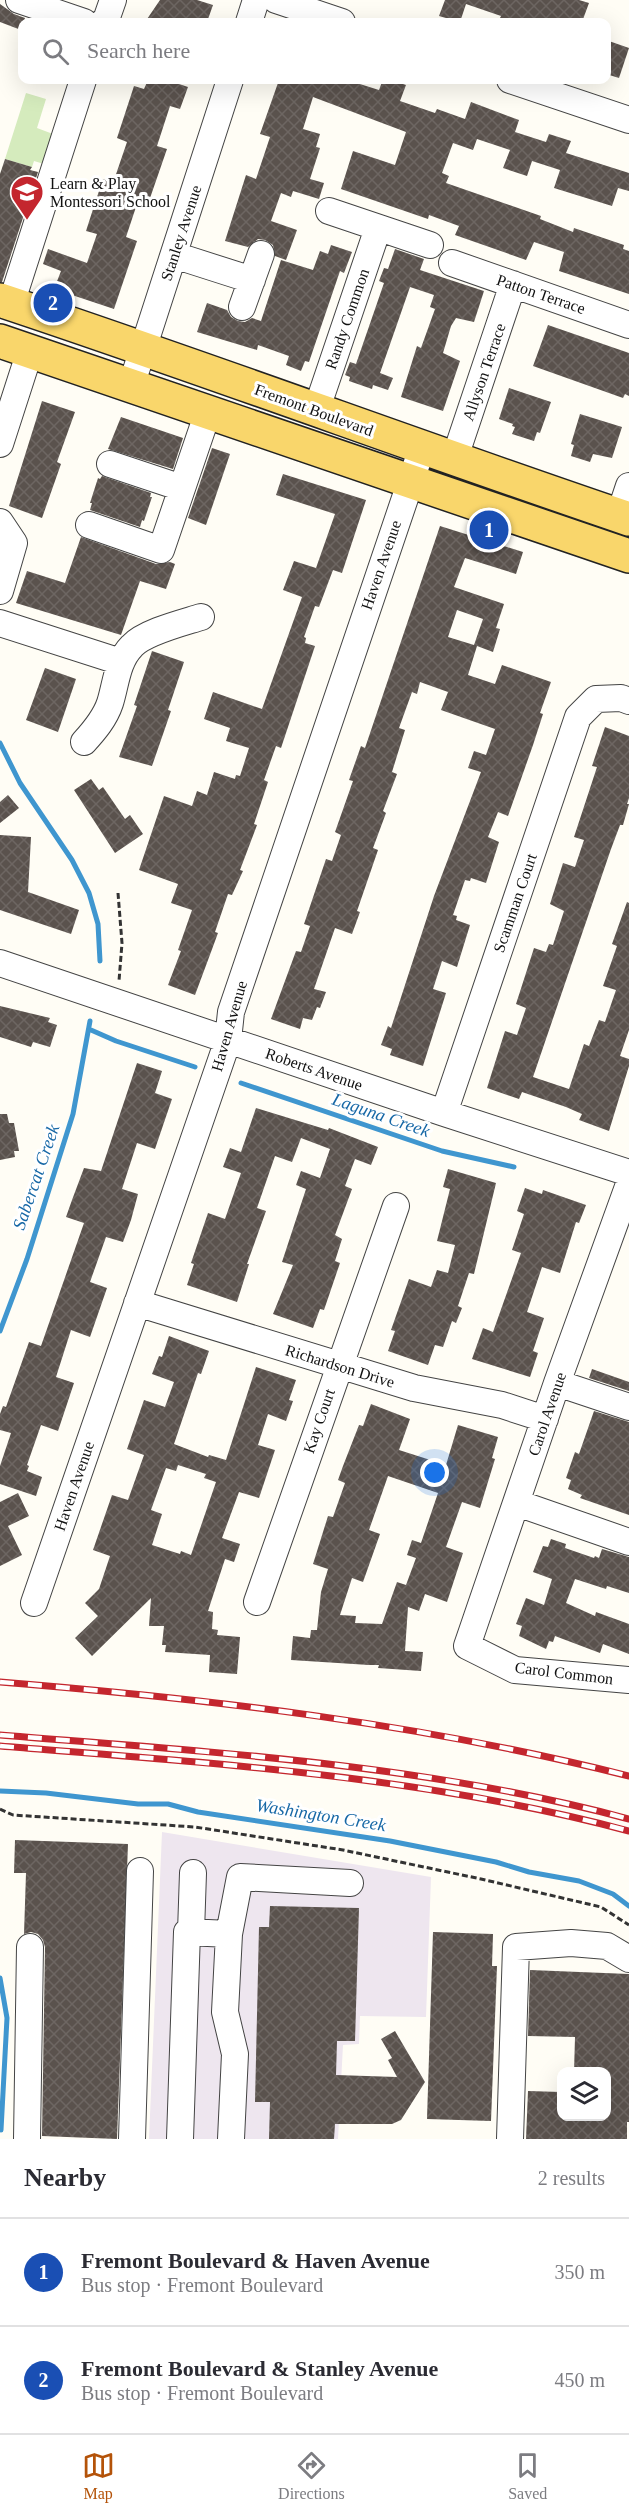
<!DOCTYPE html>
<html lang="en">
<head>
<meta charset="utf-8">
<style>
	:root { --surface:#fff; --page:#f2f2f3; --text:#2b2b33; --muted:#7c7c81; --line:#e1e1e2; --accent:#b45309 }
	body { margin:0; font-family:Georgia,serif; background:var(--page); color:var(--text) }
	.controls { position:absolute; right:18px; bottom:18px; display:grid; overflow:hidden; border-radius:12px; box-shadow:0 6px 24px #0002 }
	.controls button { width:54px; height:54px; display:grid; place-items:center; padding:0; border:0; border-bottom:2px solid var(--line); background:var(--surface); color:var(--text); font:30px sans-serif }
	.you { position:absolute; left:435px; top:1473px; width:21px; height:21px; margin:-15px; border:4px solid #fff; border-radius:50%; background:#1a73e8; box-shadow:0 0 0 9px #1a73e833 }
	.badge { display:grid; place-items:center; width:39px; height:39px; border-radius:50%; background:var(--accent); color:#fff; font-size:20px; font-weight:700 }
	.pin { position:absolute; translate:-50% -50%; border:3px solid #fff; box-shadow:0 2px 6px #0006 }
	.list { margin:0; padding:0; list-style:none }
	h2 { display:flex; justify-content:space-between; align-items:center; height:78px; margin:0; padding:0 24px; font-size:26px }
	h2 small { font-size:20px; font-weight:400; color:var(--muted) }
	.list li { display:grid; grid-template-columns:39px 1fr auto; gap:18px; align-items:center; box-sizing:border-box; height:108px; padding:0 24px; border-top:2px solid var(--line) }
	.list b { display:block; font-size:22px; white-space:nowrap }
	.list p { margin:0; font-size:20px; white-space:nowrap; color:var(--muted) }
	.list em { font-size:20px; font-style:normal; color:var(--muted) }
	.icon { flex:none; width:33px; height:33px; fill:none; stroke:currentColor; stroke-width:2; stroke-linecap:round; stroke-linejoin:round }
	.map { position:relative; flex:none; width:629px; height:2139px; overflow:hidden }
	.search { position:absolute; background:var(--surface); box-shadow:0 6px 24px #0002; left:18px; right:18px; top:18px; height:66px; display:flex; align-items:center; gap:15px; box-sizing:border-box; padding:0 21px; border-radius:12px; color:var(--muted); font-size:22px }
	.sheet { height:294px; background:var(--surface) }
	nav { display:flex; justify-content:space-around; align-items:center; box-sizing:border-box; height:84px; border-top:2px solid var(--line); background:var(--surface); font-size:16px; color:var(--muted) }
	nav a { display:grid; justify-items:center; gap:3px }
	nav .on { color:var(--accent) }
	.map>svg:first-child { display:block }
	.industrial { fill:#eee6ef }
	.park { fill:#d5ebbd }
	.lines { fill:none; stroke-linecap:round; stroke-linejoin:round }
	.stream { stroke:#3f96cf; stroke-width:5 }
	.building { fill:url(#building-cross-hatch); fill-rule:evenodd }
	.minor-casing { stroke:#444; stroke-width:28 }
	.major-casing { stroke:#222; stroke-width:36 }
	.path { stroke:#333; stroke-width:3; stroke-dasharray:6 3; stroke-linecap:butt }
	.minor { stroke:#fff; stroke-width:26 }
	.major { stroke:#f9d66b; stroke-width:33 }
	.rail-casing { stroke:#c4262e; stroke-width:7 }
	.rail { stroke:#fff; stroke-width:4.5; stroke-dasharray:14; stroke-linecap:butt }
	.labels { text-anchor:middle; dominant-baseline:central; stroke-width:6; stroke-linejoin:round; paint-order:stroke }
	.poi-label { font-size:16px; fill:#111; stroke:#fff; text-anchor:start }
	.street-label { font-size:16px; fill:#111; stroke:#fff }
	.water-label { font-size:18px; font-style:italic; fill:#1768a6; stroke:#fff }
</style>
</head>
<body>
<div class="map">
<svg width="629" height="2139" viewBox="0 0 629 2139">
	<defs>
		<pattern id="building-cross-hatch" width="8" height="8" patternUnits="userSpaceOnUse" patternTransform="scale(1.5)"><rect width="8" height="8" fill="#5a524d"/><path d="M0 0l8 8M0 8l8-8" fill="none" stroke="#6d6662"/></pattern>
	</defs>
	<rect width="100%" height="100%" fill="#fffdf5"/>
	<!-- industrial -->
	<path class="industrial" d="M162 1832 431 1877 426 2017 360 2016 359 2044 343 2045 338 2139H149Z"/>
	<!-- park -->
	<path class="park" d="M26 93 46 99 37 128 53 134 44 164 34 161 32 167 5 159Z"/>
	<g class="lines">
		<!-- stream -->
		<path class="stream" d="M0 743 20 783 72 860 89 893 98 924 100 961
			M91 1030 116 1041 195 1067
			M241 1083 442 1151 514 1167
			M0 1331 27 1259 73 1114 90 1021
			M0 1791 46 1793 138 1804H168L198 1812 390 1841 496 1862 529 1872 579 1881 613 1894 629 1906
			M0 1978 7 2018 1 2130"/>
	</g>
	<!-- building -->
	<path class="building" d="M160 0H197L213 5 207 22H145Z
		M445 0H579L589 3 582 22H498L501 16 466 4 460 22 439 16Z
		M0 4 14 14 25 18 21 30 0 22Z
		M606 40 629 48 619 78 606 74Z
		M148 80H178L176 83 188 87 180 109 170 106 157 146 167 149 149 201 139 198 126 237 137 241 114 309 54 289 61 271 43 264 48 249 87 263 97 234 86 231 95 203 103 179 113 183 127 142 117 138 134 86 144 89Z
		M279 80H347L379 90 382 82 391 80 406 85 400 101 435 113 437 109 465 119 471 102 519 120 515 132 546 142 549 134 571 141 566 153 629 173V191L618 188 612 206 554 188 560 170 532 161 527 176 503 168 510 150 477 139 473 150 453 143 442 173 449 176 446 183 541 216 540 219 573 232 574 228 624 245 623 249 629 251V294L559 271 564 252 534 242 526 260 455 235 459 226 429 215 428 219 341 189 353 151 395 165 406 132 313 97 303 129 320 134 316 147 320 148 310 179 324 183 319 199 293 191 291 197 281 193 271 221 297 230 286 260 275 256 273 245 265 240 258 239 248 247 225 241 246 175 256 179 270 137 260 134Z
		M5 159 32 167 30 170 38 172 2 282H0V174Z
		M331 245 352 252 344 273 340 271 309 362 305 361 301 371 286 365 289 356 258 345 257 350 197 332 207 303 227 310 231 317 238 321 245 322 252 318 261 321 281 260 313 270 320 251 328 254Z
		M395 249 424 259 420 270 484 291 474 322 456 318 451 326 443 353 460 361 443 411 401 397 417 346 421 348 435 309 430 307 434 295 410 287 380 373 393 378 388 390 373 385 372 389 349 381 350 377 345 375 350 362 356 364 384 283 379 281 384 268 388 269Z
		M548 325 629 353V396L625 394 623 398 533 366Z
		M509 388 551 402 540 433 537 432 534 441 512 434 515 427 512 426 513 424 499 419Z
		M42 401 75 412 57 462 61 464 42 518 9 506Z
		M580 414 622 427 612 458 593 454 590 462 571 456 574 445 571 444Z
		M121 417 183 438 173 469 108 449Z
		M212 448 230 454 206 525 188 518Z
		M283 474 366 500 342 573 333 570 319 607 315 606 304 637 306 638 305 643 315 646 281 748 276 746 264 780 268 782 254 824 257 825 240 870 243 871 232 895 228 894 215 932 218 933 211 952 195 995 168 985 181 951 178 950 192 910 171 903 178 884 139 870 164 796 192 806 197 791 207 795 214 772 235 779 236 775 240 776 249 748 226 741 230 728 204 719 213 692 262 709 302 597 283 590 294 561 316 568 335 514 276 495Z
		M102 476 151 493 150 497H152L144 521 142 520 140 527 90 510 92 503H90L98 478 100 479Z
		M440 526 523 552 516 574 465 558 454 587 504 604 496 628 500 629 493 652 477 646 468 675 495 684 502 665 551 682 540 713 543 714 533 745 508 816 498 812 488 837 499 842 486 883 471 878 470 881 465 880 453 915 457 916 456 920 470 925 457 967 442 961 433 989 446 993 423 1066 390 1055 392 1049 381 1045 388 1026 391 1028 434 896 481 772 468 768 474 751 486 755 495 729 441 710 448 692 420 682 417 694 412 692 399 728 405 730 392 772 397 774 383 811 386 813 373 848 378 850 357 911 360 912 352 934 335 928 314 989 326 992 320 1008 317 1007 312 1020 303 1018 300 1029 271 1019 296 951 301 952 310 926 304 924 326 859 332 861 341 835 335 832 353 781 349 780 361 746 365 748ZM457 610 483 619 474 645 448 637Z
		M81 537 156 564 170 562 175 564 166 589 140 581 121 635 16 603 27 571 65 583Z
		M152 651 184 662 168 710 171 711 152 766 119 757 137 706 134 705Z
		M45 668 76 679 58 732 26 720Z
		M605 727 629 736V798L627 804H629L623 825H620L611 849 533 1077 569 1089 584 1044 589 1046 599 1020 605 1022 616 990 603 986 617 946 612 944 627 902 629 903V1030L620 1056 629 1059V1066L609 1131 579 1120 582 1114 566 1107 522 1092 519 1099 487 1088 505 1031 517 1035 526 1008 516 1004 534 948 546 952 549 944 553 945 564 911 550 904 563 863 575 867 584 840 574 837 597 767 592 766Z
		M91 779 99 790 103 787 125 819 130 815 143 834 115 853 74 790Z
		M8 795 19 808 0 823V802Z
		M0 835 31 837 28 892 79 910 71 934 0 910Z
		M0 1006 50 1018 48 1022 57 1025 50 1047 33 1042 31 1047 0 1037Z
		M137 1063 162 1071 155 1093 172 1099 155 1149 137 1143 122 1189 138 1194 131 1220 123 1242 106 1237 90 1282 107 1288 90 1337 71 1330 56 1377 74 1383 58 1431 41 1425 27 1465 29 1466 27 1471 42 1477 36 1496 0 1484V1466L11 1433 0 1430V1414L3 1406 6 1407 29 1342 41 1346 84 1223 66 1217 72 1200 84 1168 101 1171Z
		M256 1108 328 1130 329 1128 378 1147 371 1165 355 1159 345 1186 352 1189 335 1235 342 1239 335 1261 340 1263 324 1310 320 1309 313 1328 273 1314 293 1265 282 1262 306 1189 296 1185 301 1171 320 1178 330 1149 301 1138 292 1162 275 1156 257 1208 266 1211 247 1264H249L237 1302 187 1285 194 1264 191 1263 208 1213 225 1219 241 1173 223 1167 230 1148 241 1152Z
		M0 1114H7L9 1123H14L19 1151H14L15 1157 0 1160Z
		M448 1169 496 1183 474 1274 469 1273 458 1306 462 1308 456 1323 452 1321 443 1347 435 1345 428 1365 388 1351 395 1331 391 1330 409 1279 431 1287 437 1270 448 1273 455 1245 437 1241 450 1189 443 1187Z
		M525 1188 542 1194 543 1190 586 1205 579 1223 576 1222 560 1273 542 1267 527 1312 544 1318 533 1351 538 1353 530 1377 472 1359 483 1328 493 1332 521 1253 512 1250 524 1214 517 1211Z
		M169 1336 209 1351 201 1374 198 1373 174 1444 208 1457 209 1455 226 1460 256 1367 296 1380 289 1400 293 1401 286 1421 268 1414 258 1445 275 1450 259 1498 239 1492 222 1538 240 1544 234 1562 225 1559 208 1611 213 1612 212 1629 218 1630 217 1635 240 1637 237 1674 209 1672 210 1655 165 1652 166 1645H162L164 1626H149L151 1598 92 1656 75 1638 98 1616 85 1603 99 1589 110 1556 93 1550 112 1495 128 1500 144 1455 127 1449 144 1400 165 1407 174 1382 152 1374 159 1356 162 1357ZM178 1465 206 1474 204 1478 216 1482 191 1555 181 1551 180 1554 152 1545 162 1514 151 1510 166 1468 176 1471Z
		M592 1369 629 1382V1391L589 1378Z
		M371 1404 410 1419 399 1450 446 1465 458 1425 498 1437 492 1458 495 1459 480 1508 462 1502 446 1547 463 1553 447 1602 425 1594 419 1611 408 1607 405 1651 423 1652 421 1671 378 1668 379 1665H369L291 1660 293 1636 310 1638 311 1630H317L321 1592 328 1569 313 1564 328 1516 333 1517 345 1483 338 1480 343 1466 359 1425 363 1426ZM388 1476 438 1493 421 1543 412 1540 407 1555 416 1558 406 1585 397 1582 382 1624 355 1623 356 1616 340 1615 352 1578 363 1582 380 1534 369 1530Z
		M594 1411 629 1422V1515L580 1498 582 1495 568 1489 571 1480 566 1478 575 1452 579 1454Z
		M18 1493 29 1516 8 1526 22 1555 0 1566V1502Z
		M551 1539 566 1544 565 1548 594 1558 595 1556 599 1558 602 1549 629 1557V1593L607 1586 606 1589 575 1579 566 1603 595 1616 596 1612 629 1624V1654L603 1644 600 1653 555 1636 553 1642 549 1641 546 1649 519 1636 522 1626 516 1624 526 1598 544 1605 552 1579 533 1572 543 1546 548 1547Z
		M15 1840 128 1844 117 2139 42 2136 45 1947 43 1940 38 1934 31 1932 24 1934 26 1873H14Z
		M270 1906 359 1908 355 2041H337L336 2075 397 2077 388 2060 392 2058 381 2039 395 2031 425 2082 401 2120 392 2124H335L334 2139H269L270 2102H255L259 1927H269Z
		M433 1932 493 1934 492 1966H497L491 2121 427 2119Z
		M530 1970 629 1974V2122H627V2139H526L528 2091 561 2092V2116H606V2072H574L575 2037 528 2036Z"/>
	<g class="lines">
		<!-- minor casing -->
		<g class="minor-casing">
			<path id="minor" d="M19 0 84 22
				M276 0 342 22
				M103 22 106 20 113 0
				M249 22 256 0
				M510 80 629 120
				M329 211 430 245
				M174 255 252 280
				M452 263 629 325
				M11 304 83 80
				M242 307 261 254
				M131 386 230 80
				M316 411 378 228
				M0 444 30 351
				M454 460 513 284
				M110 464 182 488
				M619 516 629 486
				M0 522 14 543 0 591
				M89 525 161 550 208 412
				M0 623 121 662
				M84 742C95 730 105 718 110 703 116 684 117 661 132 646 145 632 182 623 201 617
				M0 963 444 1113 629 1173
				M444 1113 578 717 596 699 621 698 629 701
				M629 1184 557 1383 467 1646 515 1670 629 1680
				M137 1303 414 1388 502 1405 545 1419
				M557 1383 629 1407
				M517 1503 629 1542
				M257 1602 396 1206
				M34 1603 228 1040 231 1012 422 448
				M191 1932 193 1873
				M229 1934 240 1877 350 1883
				M27 2139 30 1947
				M132 2139 140 1871
				M180 2139 187 1932 229 1934 225 2012 235 2054 231 2139
				M510 2139 516 1947 571 1943 607 1946 629 1959"/>
		</g>
		<!-- major casing -->
		<g class="major-casing">
			<path id="major" d="M0 300C211 370 419 448 629 519
				M0 341 629 556"/>
		</g>
		<!-- path -->
		<path class="path" d="M118 893 122 943 119 981
			M0 1809 13 1815 195 1827 343 1850 481 1879 601 1907 629 1925"/>
		<!-- minor -->
		<use href="#minor" class="minor"/>
		<!-- major -->
		<use href="#major" class="major"/>
		<!-- rail casing -->
		<g class="rail-casing">
			<path id="rail" d="M0 1682C212 1699 422 1724 629 1776
				M0 1735C211 1752 424 1764 629 1819
				M0 1746C211 1763 423 1776 629 1831"/>
		</g>
		<!-- rail -->
		<use href="#rail" class="rail"/>
	</g>
	<!-- icons -->
	<defs>
		<g id="school-pin" transform="scale(1.725)"><path d="M0 17L-7.5 6A9.5 9.5 0 1 1 7.5 6Z" fill="#c4262e" stroke="#fff"/><path d="M0-5L7-2L0 1L-7-2ZM-4 1L0 2.5L4 1V4Q0 6-4 4Z" fill="#fff"/></g>
	</defs>
	<g fill-rule="evenodd">
		<use href="#school-pin" x="27" y="192"/>
	</g>
	<g class="labels">
		<!-- poi labels -->
		<g class="poi-label">
			<text x="50" y="183">Learn &amp; Play<tspan x="50" dy="18">Montessori School</tspan></text>
		</g>
		<!-- street labels -->
		<g class="street-label">
			<text transform="translate(181 233) rotate(-72)">Stanley Avenue</text>
			<text transform="translate(541 294) rotate(19)">Patton Terrace</text>
			<text transform="translate(347 319) rotate(-71)">Randy Common</text>
			<text transform="translate(484 372) rotate(-71)">Allyson Terrace</text>
			<text transform="translate(314 410) rotate(20)">Fremont Boulevard</text>
			<text transform="translate(381 565) rotate(-71)">Haven Avenue</text>
			<text transform="translate(515 903) rotate(-71)">Scamman Court</text>
			<text transform="translate(229 1026) rotate(-74)">Haven Avenue</text>
			<text transform="translate(314 1069) rotate(19)">Roberts Avenue</text>
			<text transform="translate(340 1366) rotate(17)">Richardson Drive</text>
			<text transform="translate(547 1414) rotate(-71)">Carol Avenue</text>
			<text transform="translate(319 1421) rotate(-71)">Kay Court</text>
			<text transform="translate(74 1486) rotate(-71)">Haven Avenue</text>
			<text transform="translate(564 1673) rotate(7)">Carol Common</text>
		</g>
		<!-- water labels -->
		<g class="water-label">
			<text transform="translate(381 1115) rotate(19)">Laguna Creek</text>
			<text transform="translate(36 1177) rotate(-71)">Sabercat Creek</text>
			<text transform="translate(321 1815) rotate(9)">Washington Creek</text>
		</g>
	</g>
</svg>
<div class="controls">
<button><svg class="icon" aria-label="layers" viewBox="0 0 24 24"><path d="M12 4l9 5-9 5-9-5zM3 14l9 5 9-5"/></svg></button>
</div>
<div class="you"></div>
<div class="pin badge" style="left:489px;top:530px;background:#1a4fb4">1</div>
<div class="pin badge" style="left:53px;top:303px;background:#1a4fb4">2</div>
<div class="search"><svg class="icon" aria-label="search" viewBox="0 0 24 24"><circle cx="10" cy="10" r="6"/><path d="M15 15l6 6"/></svg>Search here</div>
</div>
<section class="sheet">
<h2>Nearby<small>2 results</small></h2>
<ul class="list">
<li><span class="badge" style="background:#1a4fb4">1</span><div><b>Fremont Boulevard &amp; Haven Avenue</b><p>Bus stop · Fremont Boulevard</p></div><em>350 m</em></li>
<li><span class="badge" style="background:#1a4fb4">2</span><div><b>Fremont Boulevard &amp; Stanley Avenue</b><p>Bus stop · Fremont Boulevard</p></div><em>450 m</em></li>
</ul>
</section>
<nav>
<a class="on"><svg class="icon" aria-label="map" viewBox="0 0 24 24"><path d="M3 6l6-2 6 2 6-2v14l-6 2-6-2-6 2zM9 4v14M15 6v14"/></svg>Map</a>
<a><svg class="icon" aria-label="directions" viewBox="0 0 24 24"><path d="M12 3l9 9-9 9-9-9zM9 14v-3h6M13 9l2 2-2 2"/></svg>Directions</a>
<a><svg class="icon" aria-label="saved" viewBox="0 0 24 24"><path d="M7 4h10v16l-5-4-5 4z"/></svg>Saved</a>
</nav>
</body>
</html>
